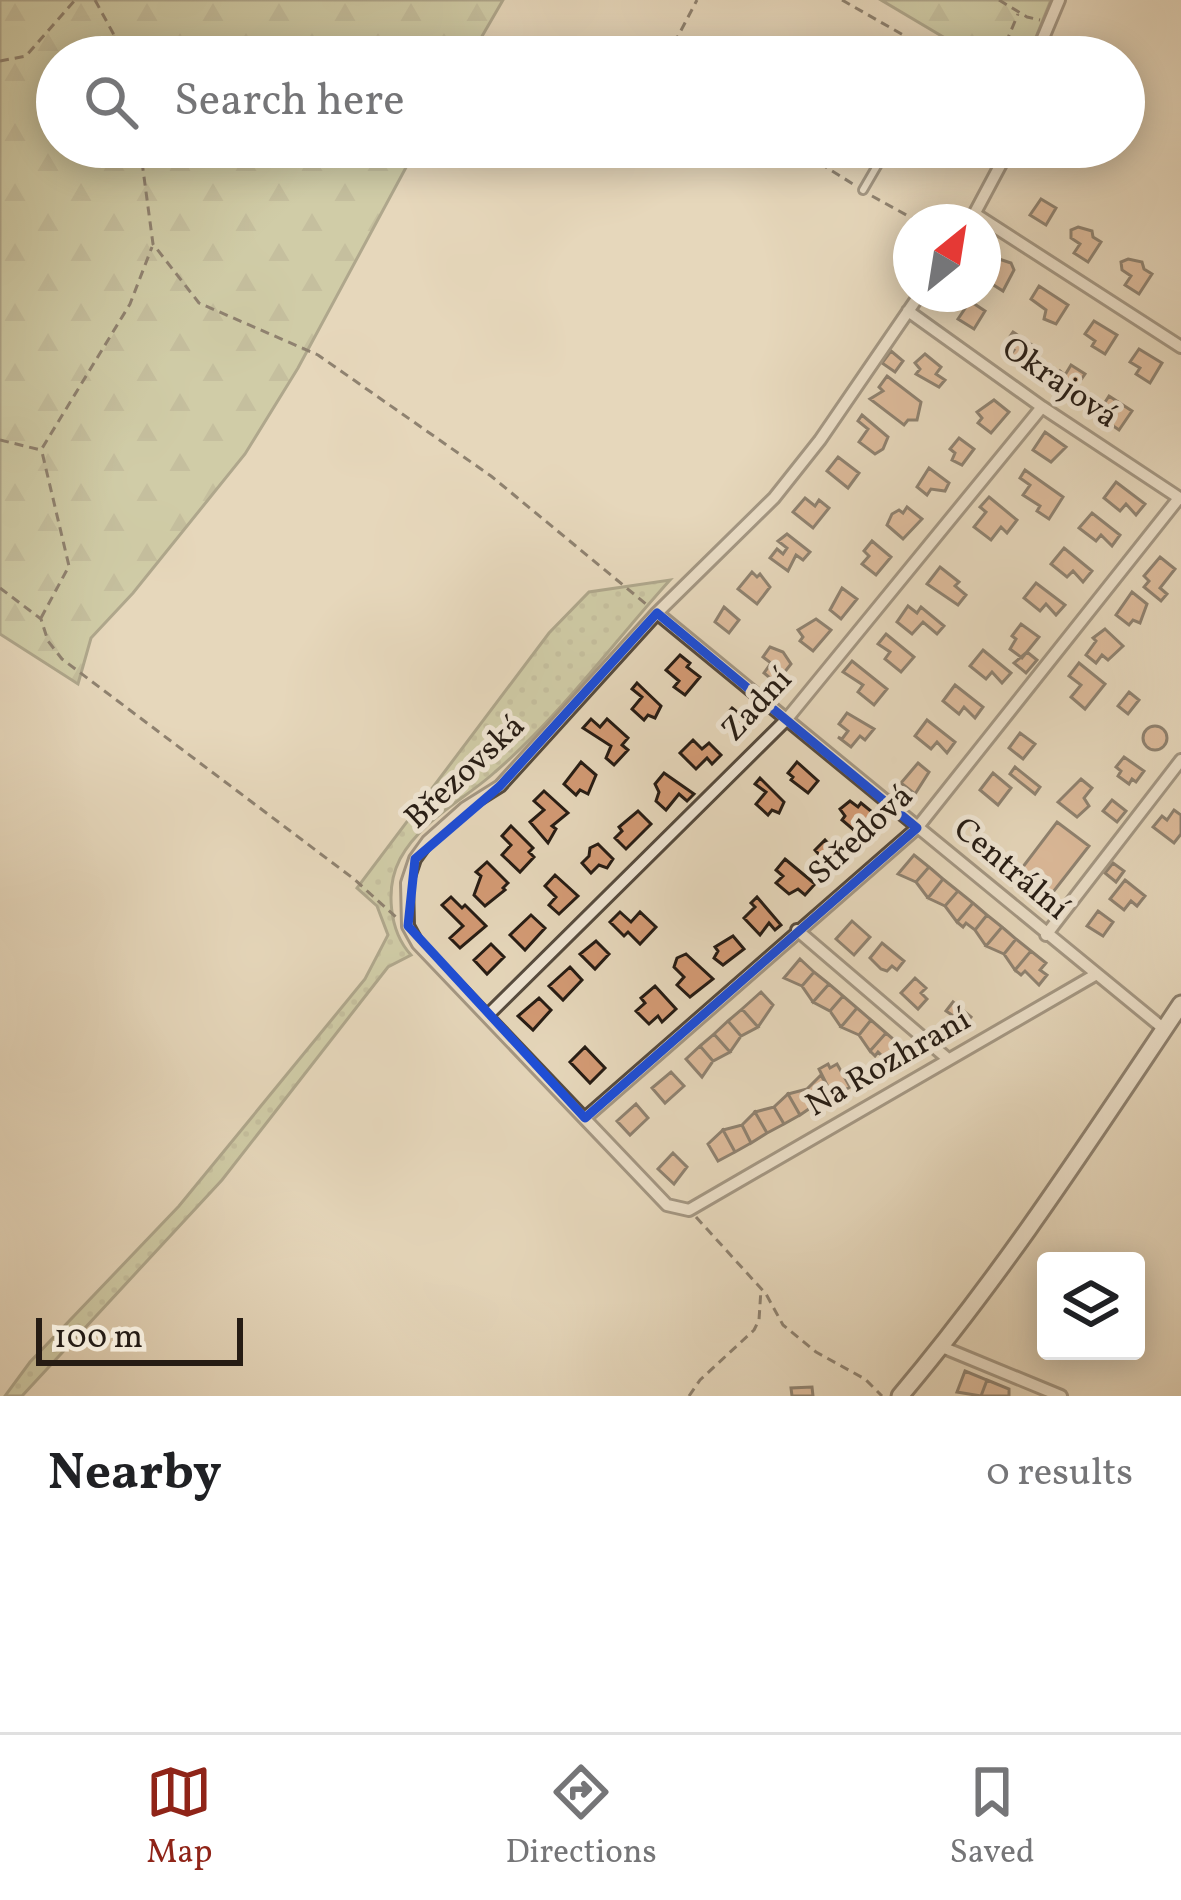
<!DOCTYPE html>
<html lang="en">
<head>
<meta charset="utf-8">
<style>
	:root { --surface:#fff; --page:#f6f6f6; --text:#202124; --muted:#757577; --line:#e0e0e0; --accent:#8f2418 }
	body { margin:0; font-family:Vollkorn,serif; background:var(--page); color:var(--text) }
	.controls { position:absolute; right:36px; bottom:36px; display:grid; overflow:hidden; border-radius:12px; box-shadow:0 6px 30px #0003 }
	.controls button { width:108px; height:108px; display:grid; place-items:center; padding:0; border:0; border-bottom:3px solid var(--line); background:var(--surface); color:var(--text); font:60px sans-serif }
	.compass { position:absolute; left:893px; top:204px; width:108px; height:108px; border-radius:50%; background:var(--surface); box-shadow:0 6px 30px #0003; rotate:30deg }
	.scale { position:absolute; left:36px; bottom:30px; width:207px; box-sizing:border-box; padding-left:12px; border:6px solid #261c14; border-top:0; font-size:33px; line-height:42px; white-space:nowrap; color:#261c14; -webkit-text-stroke:9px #efe5d3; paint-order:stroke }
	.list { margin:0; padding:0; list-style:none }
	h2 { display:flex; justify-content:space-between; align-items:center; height:156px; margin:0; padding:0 48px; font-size:51px }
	h2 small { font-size:39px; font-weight:400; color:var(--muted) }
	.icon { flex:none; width:66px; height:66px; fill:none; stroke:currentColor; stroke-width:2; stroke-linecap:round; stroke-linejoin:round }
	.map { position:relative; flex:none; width:1181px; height:1396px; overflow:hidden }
	.search { position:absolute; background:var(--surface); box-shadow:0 6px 30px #0003; left:36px; right:36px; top:36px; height:132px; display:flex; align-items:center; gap:30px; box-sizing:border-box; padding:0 42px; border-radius:66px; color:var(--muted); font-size:45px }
	.sheet { height:336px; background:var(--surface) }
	nav { display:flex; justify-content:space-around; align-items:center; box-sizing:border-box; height:168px; border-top:3px solid var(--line); background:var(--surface); font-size:33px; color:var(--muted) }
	nav a { display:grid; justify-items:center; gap:6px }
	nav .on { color:var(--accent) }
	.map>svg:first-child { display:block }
	.grass { fill:url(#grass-dots); stroke:#6e6d52; stroke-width:3 }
	.forest { fill:url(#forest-firs); stroke:#6e6d52; stroke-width:3 }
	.building { fill:#d39a74; stroke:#261c14; stroke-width:3 }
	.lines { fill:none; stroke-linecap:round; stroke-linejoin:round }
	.lane-casing { stroke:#564b3e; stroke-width:12 }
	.street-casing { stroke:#564b3e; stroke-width:16 }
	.secondary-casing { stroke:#261c14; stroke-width:21 }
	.path { stroke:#261c14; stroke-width:3; stroke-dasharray:9 6; stroke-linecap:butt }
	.lane { stroke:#efe5d3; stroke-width:6 }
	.street { stroke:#efe5d3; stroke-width:10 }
	.secondary { stroke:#efe5d3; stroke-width:15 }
	.marked { fill:none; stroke:#1d4ed8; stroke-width:9; stroke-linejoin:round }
	.labels { text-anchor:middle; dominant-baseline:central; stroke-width:10; stroke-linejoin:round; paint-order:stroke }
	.street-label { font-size:33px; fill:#261c14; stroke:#efe5d3 }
</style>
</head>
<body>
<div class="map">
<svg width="1181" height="1396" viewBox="0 0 1181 1396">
	<defs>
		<pattern id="grass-dots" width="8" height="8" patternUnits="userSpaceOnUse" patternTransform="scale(3)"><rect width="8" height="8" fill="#b7be8f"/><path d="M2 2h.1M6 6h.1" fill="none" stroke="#9da37a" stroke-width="1.8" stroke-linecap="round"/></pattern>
		<pattern id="forest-firs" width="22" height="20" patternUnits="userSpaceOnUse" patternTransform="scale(3)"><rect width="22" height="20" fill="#b7be8f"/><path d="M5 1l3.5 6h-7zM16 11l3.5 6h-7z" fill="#9da37a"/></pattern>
	</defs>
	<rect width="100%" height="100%" fill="#e6d7bb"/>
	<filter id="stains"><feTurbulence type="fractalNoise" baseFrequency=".00167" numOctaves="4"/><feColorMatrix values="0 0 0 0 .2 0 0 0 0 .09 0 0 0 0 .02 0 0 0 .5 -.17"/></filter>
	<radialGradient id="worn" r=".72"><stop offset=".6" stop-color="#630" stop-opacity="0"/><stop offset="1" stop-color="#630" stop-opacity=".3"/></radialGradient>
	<!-- grass -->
	<path class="grass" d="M670 580C613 643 560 716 495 772 464 800 421 820 400 859 385 888 389 931 411 955L388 967 222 1180 22 1396H5L30 1362 179 1206 365 979 388 935 377 906 357 888 549 633 589 592Z"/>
	<!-- forest -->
	<path class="forest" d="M0 0H503L470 57H57V147H417L298 368 245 454 133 593 91 638 78 684 0 634Z
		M881 0H1051L1028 57H977Z"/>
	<!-- building -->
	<path class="building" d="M1041 199 1056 208 1046 225 1030 215Z
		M1078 227 1092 231 1093 237 1101 242 1088 262 1074 253 1080 244 1071 238V230Z
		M996 258 1011 263 1014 270 1003 291 992 284 994 272 989 269Z
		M1128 259 1142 262 1144 269 1152 274 1139 294 1125 285 1131 276 1122 270 1121 262Z
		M1039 286 1068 305 1056 324 1044 319 1046 310 1031 299Z
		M970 301 985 311 974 329 958 319Z
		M1094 321 1117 335 1105 354 1092 346 1095 341 1085 334Z
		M1013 332 1035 347 1027 369 1009 357 1014 350 1004 345Z
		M1139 349 1162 363 1150 383 1136 374 1140 368 1130 362Z
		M891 351 903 361 895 372 882 363Z
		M925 354 941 367 936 374 945 380 939 387 916 374 920 369 915 363Z
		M1071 365 1085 374 1069 397 1051 384 1060 371 1065 375Z
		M887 376 921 402 917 420H908L904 425 870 399 883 391 879 387Z
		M1109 396 1132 411 1119 430 1106 421 1110 416 1100 410Z
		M994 400 1009 412 991 433 978 423 982 418 977 412Z
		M862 415 888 437 883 449 875 454 859 442 868 429 858 421Z
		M1045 432 1066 447 1051 462 1033 450Z
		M959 438 974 449 962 465 952 460 955 453 950 449Z
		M838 457 859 473 848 488 827 471Z
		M929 468 949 483 945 491 931 489 927 495 917 487Z
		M1025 470 1063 497 1049 519 1037 511 1040 506 1023 495 1030 485 1020 478Z
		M1116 482 1145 504 1136 515 1126 504 1120 511 1104 498Z
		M989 497 1017 520 1007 533 1001 527 991 540 974 527 986 512 980 507Z
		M805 498 815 506 819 500 829 508 813 528 793 512Z
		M907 507 922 519 903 539 887 525 892 514 899 510 903 513Z
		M1092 513 1120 535 1112 546 1101 535 1096 541 1079 528Z
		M787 534 810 552 803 560 796 555 788 571 770 558 777 549 783 554 787 548 778 541Z
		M872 541 891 557 876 575 862 564 869 556 864 551Z
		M1064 548 1092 571 1083 582 1073 571 1067 577 1051 564Z
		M1160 557 1175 569 1160 588 1167 594 1161 601 1144 587 1149 581 1144 576Z
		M940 567 959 582 955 586 966 595 958 605 927 584Z
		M752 572 757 577 760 574 770 587 757 604 738 589Z
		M1036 583 1065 605 1056 615 1046 604 1040 611 1024 598Z
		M842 588 857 599 841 619 830 610Z
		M1132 592 1147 604 1140 623 1133 620 1129 625 1116 615Z
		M908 606 917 613 921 607 944 626 937 634 923 622 912 634 897 622Z
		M724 607 739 620 729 633 715 622Z
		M816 619 831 630 813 651 800 641 803 637 798 630Z
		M1021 624 1039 637 1022 658 1010 649 1016 639 1012 636Z
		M1105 629 1123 646 1108 660 1102 655 1096 663 1086 655 1096 641 1093 638Z
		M886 634 914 657 901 672 885 659 890 652 878 644Z
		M770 647 783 652 791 664 776 683 764 673 771 663 763 657Z
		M983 650 1011 673 1002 683 992 672 986 679 970 666Z
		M1027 652 1037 660 1026 673 1014 663Z
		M680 655 690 663 687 667 700 677 685 695 674 687 679 681 666 670Z
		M852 661 887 689 874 705 858 692 863 685 843 672Z
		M1079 663 1105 684 1085 709 1071 697 1081 685 1069 676Z
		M637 683 661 706 655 718 648 715 644 720 632 709 642 697 632 689Z
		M955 685 983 707 975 718 964 707 959 714 943 701Z
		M1129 692 1139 700 1128 714 1118 706Z
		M732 708 749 722 739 735 721 721Z
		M847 713 874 729 865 740 860 736 851 747 838 737 842 739 848 731 839 724Z
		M591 719 600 727 607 719 628 738 622 745 628 750 614 765 606 758 611 746 583 728Z
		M927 720 955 742 947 753 937 742 931 749 915 736Z
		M1143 738a12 12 0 1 1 24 0a12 12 0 1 1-24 0Z
		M1020 733 1035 744 1023 759 1009 748Z
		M693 740 702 749 709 743 721 755 712 764 707 758 696 769 680 753Z
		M1124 757 1144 771 1136 782 1132 779 1129 784 1118 776 1121 771 1116 767Z
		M581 762 596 775 588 794 580 790 576 795 564 784Z
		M797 762 818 781 808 793 791 780 793 777 788 773Z
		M918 763 929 772 915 794 901 783Z
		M1015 767 1040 787 1035 794 1010 774Z
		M664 773 694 794 687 801 679 794 666 810 656 801 659 792 655 784Z
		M993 773 1011 788 998 805 980 790Z
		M760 778 784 802 779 813 772 810 768 815 756 804 766 792 755 784Z
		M1081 779 1092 788 1084 798 1089 806 1077 817 1058 802Z
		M544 791 568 813 552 826 556 829 548 843 530 822 544 810 534 801Z
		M1112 800 1126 811 1117 822 1103 811Z
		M850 801 858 807 861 803 877 816 866 830 859 825 855 831 842 820 845 816 840 809Z
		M1174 810 1181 815V834L1174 843 1153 827 1162 816 1167 820Z
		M638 811 651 824 626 849 615 838 622 831 619 827Z
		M1057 822 1089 846 1050 896 1019 872Z
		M511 826 533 848 529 852 534 857 520 872 502 855 511 845 502 836Z
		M825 840 841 857 830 867 815 850Z
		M598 844 613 859 607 868 599 865 591 873 582 863 589 856 590 848Z
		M914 855 929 867 916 882 898 874Z
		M785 859 815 884 805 895 798 889 789 894 776 883 783 876 776 870Z
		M487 862 508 883 503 888 505 890 485 906 474 895 481 876 476 872Z
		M1113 863 1124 871 1116 882 1105 873Z
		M929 867 943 879 928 898 916 882Z
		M555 875 578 896 559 914 549 905 556 897 545 886Z
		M943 879 958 891 945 906 928 898Z
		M1125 880 1145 896 1137 906 1131 901 1124 910 1110 899Z
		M958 891 973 903 957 922 945 906Z
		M451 897 462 908 465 905 486 926 460 948 450 938 463 926 442 905Z
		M757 897 781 925 775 930 769 923 760 935 744 918 755 907 751 903Z
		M973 903 987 915 975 930 966 923 963 927 957 922Z
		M1098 911 1113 922 1103 936 1087 926Z
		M620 912 631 922 640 912 656 927 640 944 628 932 624 936 610 922Z
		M531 915 545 928 525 950 510 935Z
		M987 915 1002 927 986 946 975 930Z
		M852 921 870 937 854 955 836 939Z
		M1002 927 1016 939 1004 954 986 946Z
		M733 936 744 949 723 965 714 958 718 951 715 947Z
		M1016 939 1031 951 1015 970 1004 954Z
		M596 941 609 954 595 969 580 954Z
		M882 943 904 961 897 970 892 966 887 971 881 969 870 958Z
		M491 944 504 957 487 974 474 960Z
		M1031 951 1046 963 1040 970 1047 975 1039 985 1025 971 1021 975 1015 970Z
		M686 954 713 979 690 997 677 985 684 977 674 967 677 958Z
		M800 959 814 972 802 986 784 978Z
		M570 967 582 980 563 1000 549 986Z
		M814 972 829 984 813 1002 802 986Z
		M915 978 926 988 921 993 927 999 918 1009 901 993Z
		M829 984 843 996 830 1011 813 1002Z
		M655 986 676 1009 662 1022 658 1016 649 1024 636 1011 645 1003 641 998Z
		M761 992 773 1005 758 1027 742 1009Z
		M843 996 857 1008 841 1027 830 1011Z
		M539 998 551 1010 533 1030 518 1016Z
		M953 1002 971 1017 956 1035 944 1024 952 1015 946 1011Z
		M857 1008 871 1020 859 1035 841 1027Z
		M742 1009 758 1027 741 1036 728 1021Z
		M871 1020 886 1033 870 1051 859 1035Z
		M728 1021 741 1036 730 1052 714 1034Z
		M886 1033 900 1045 894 1052 901 1058 893 1067 878 1052 875 1056 870 1051Z
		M714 1034 730 1052 713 1061 700 1046Z
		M700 1046 713 1061 702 1077 686 1059Z
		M585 1047 605 1068 590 1083 570 1062Z
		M828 1064 830 1068 837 1064 850 1087 833 1097 819 1069Z
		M671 1072 684 1086 665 1103 652 1088Z
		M821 1075 833 1097 816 1104 807 1089Z
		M807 1089 816 1104 800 1115 788 1094Z
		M788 1094 800 1115 784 1124 774 1107Z
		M636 1104 648 1118 630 1135 617 1121Z
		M774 1107 784 1124 767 1133 755 1112Z
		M755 1112 767 1133 751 1143 742 1125Z
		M742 1125 751 1143 735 1152 723 1130Z
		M723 1130 735 1152 718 1161 708 1144Z
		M673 1153 687 1167 674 1184 658 1169Z
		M965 1371 987 1380 981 1396 957 1392Z
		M987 1380 1009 1389V1396H981Z
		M812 1387 813 1396H792L791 1388Z"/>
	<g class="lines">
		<!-- lane casing -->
		<g class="lane-casing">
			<path id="lane" d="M940 57H941
				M863 190 888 147"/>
		</g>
		<!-- street casing -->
		<g class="street-casing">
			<path id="street" d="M1035 57 1059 0
				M975 214 1181 347
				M970 222 1010 147
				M920 294 820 440 774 498 657 613 500 786 465 808 428 841 415 859 407 883 408 926 418 944 667 1205 689 1210 1095 975
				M908 311 1042 407 1181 499
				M657 613 1164 1029
				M797 930 948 1059
				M1046 935 1181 760
				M487 1016 786 720 1042 407
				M585 1118 917 828 1179 498
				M942 1347 1061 1396"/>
		</g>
		<!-- secondary casing -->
		<g class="secondary-casing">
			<path id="secondary" d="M900 1396C1004 1273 1091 1138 1181 1004"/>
		</g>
		<!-- path -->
		<path class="path" d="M95 0 126 57
			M842 0 933 52
			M999 0 1027 17 1040 20
			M667 57 697 0
			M1000 57 1018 14
			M0 61 26 56 75 0
			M140 147 153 244 199 303 318 355 491 476 646 604
			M794 147 853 184
			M976 147 990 155
			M872 196 919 222
			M0 440 41 450 130 304 152 247
			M0 588 41 619 48 641 62 659 354 879 397 918
			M41 618 69 566 42 452
			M696 1217 766 1294 783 1325 816 1352 865 1379 882 1396
			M689 1396 700 1380 754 1330 759 1320 761 1289"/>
		<!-- lane -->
		<use href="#lane" class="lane"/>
		<!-- street -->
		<use href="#street" class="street"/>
		<!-- secondary -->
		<use href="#secondary" class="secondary"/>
	</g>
	<!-- marked area -->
	<path d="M0 0H1181V1396H0ZM657 613 917 828 585 1118 408 926 415 859 500 786Z" fill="#e6d7bb" fill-opacity=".55" fill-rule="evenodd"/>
	<path class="marked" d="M657 613 917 828 585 1118 408 926 415 859 500 786Z"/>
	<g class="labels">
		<!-- street labels -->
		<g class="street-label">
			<text transform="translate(1059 384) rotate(35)">Okrajová</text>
			<text transform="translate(758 706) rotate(-47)">Zadní</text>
			<text transform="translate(466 773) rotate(-43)">Březovská</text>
			<text transform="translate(862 836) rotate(-43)">Středová</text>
			<text transform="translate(1010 870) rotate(40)">Centrální</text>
			<text transform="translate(889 1064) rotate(-30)">Na Rozhraní</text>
		</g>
	</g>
	<rect width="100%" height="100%" filter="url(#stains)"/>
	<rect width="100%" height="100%" fill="url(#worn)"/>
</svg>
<div class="controls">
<button><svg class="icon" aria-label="layers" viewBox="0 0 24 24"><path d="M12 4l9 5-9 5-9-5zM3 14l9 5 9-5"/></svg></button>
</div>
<svg class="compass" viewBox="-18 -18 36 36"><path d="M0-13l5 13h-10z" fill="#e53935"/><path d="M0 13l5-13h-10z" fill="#757577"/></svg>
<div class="scale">100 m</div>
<div class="search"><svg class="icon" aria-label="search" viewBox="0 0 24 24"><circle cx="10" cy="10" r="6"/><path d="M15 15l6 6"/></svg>Search here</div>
</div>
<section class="sheet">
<h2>Nearby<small>0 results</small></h2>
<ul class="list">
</ul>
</section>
<nav>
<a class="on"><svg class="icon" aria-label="map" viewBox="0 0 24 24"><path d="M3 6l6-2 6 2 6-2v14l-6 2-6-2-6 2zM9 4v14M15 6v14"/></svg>Map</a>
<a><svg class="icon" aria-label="directions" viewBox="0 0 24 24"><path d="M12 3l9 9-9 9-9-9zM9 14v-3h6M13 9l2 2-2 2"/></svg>Directions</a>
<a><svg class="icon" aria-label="saved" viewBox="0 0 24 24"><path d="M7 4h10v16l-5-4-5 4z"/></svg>Saved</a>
</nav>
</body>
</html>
